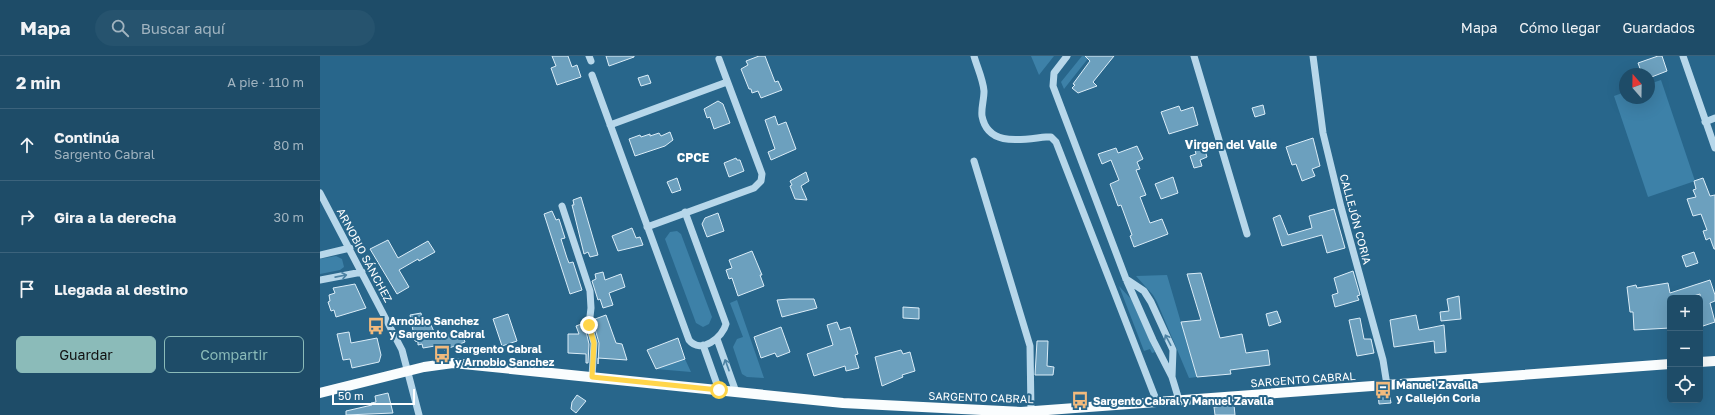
<!DOCTYPE html>
<html lang="es">
<head>
<meta charset="utf-8">
<style>
	:root { --surface:#1e4c68; --page:#26536e; --text:#f1f3f6; --muted:#a1b4c0; --line:#3c637c; --accent:#8bbbb9 }
	body { margin:0; font-family:"Golos Text",sans-serif; background:var(--page); color:var(--text) }
	.controls { position:absolute; right:12px; bottom:12px; display:grid; overflow:hidden; border-radius:6px; box-shadow:0 4px 16px #0002 }
	.controls button { width:36px; height:36px; display:grid; place-items:center; padding:0; border:0; border-bottom:1px solid var(--line); background:var(--surface); color:var(--text); font:20px sans-serif }
	.compass { position:absolute; left:1299px; top:12px; width:36px; height:36px; border-radius:50%; background:var(--surface); box-shadow:0 4px 16px #0002; rotate:340deg }
	.scale { position:absolute; left:12px; bottom:10px; width:83px; box-sizing:border-box; padding-left:4px; border:2px solid #fff; border-top:0; font-size:11px; line-height:14px; white-space:nowrap; color:#fff; -webkit-text-stroke:3px #28668b; paint-order:stroke }
	.stop { position:absolute; width:12px; height:12px; margin:-9px; border:3px solid #ffd54a; border-radius:50%; background:#fff }
	.stop.end { background:#ffd54a; border-color:#fff; box-shadow:0 1px 4px #0008 }
	.list { margin:0; padding:0; list-style:none }
	h2 { display:flex; justify-content:space-between; align-items:center; height:52px; margin:0; padding:0 16px; font-size:17px }
	h2 small { font-size:13px; font-weight:400; color:var(--muted) }
	.list li { display:grid; grid-template-columns:26px 1fr auto; gap:12px; align-items:center; box-sizing:border-box; height:72px; padding:0 16px; border-top:1px solid var(--line) }
	.list b { display:block; font-size:15px; white-space:nowrap }
	.list p { margin:0; font-size:13px; white-space:nowrap; color:var(--muted) }
	.list em { font-size:13px; font-style:normal; color:var(--muted) }
	.actions { display:flex; gap:8px; padding:12px 16px }
	.actions a { flex:1; padding:9px 0; border:1px solid var(--accent); border-radius:6px; text-align:center; font-size:14px; color:var(--accent) }
	.actions .main { background:var(--accent); color:#111 }
	.icon { flex:none; width:22px; height:22px; fill:none; stroke:currentColor; stroke-width:2; stroke-linecap:round; stroke-linejoin:round }
	.map { position:relative; flex:none; width:1395px; height:359px; overflow:hidden }
	header { display:flex; align-items:center; gap:24px; box-sizing:border-box; height:56px; padding:0 20px; background:var(--surface); border-bottom:1px solid var(--line) }
	header strong { font-size:19px }
	nav { display:flex; gap:22px; margin-inline-start:auto; font-size:14px }
	.search { width:280px; height:36px; background:var(--page); display:flex; align-items:center; gap:10px; box-sizing:border-box; padding:0 14px; border-radius:22px; color:var(--muted); font-size:15px }
	main { display:flex }
	aside { flex:1; background:var(--surface) }
	.map>svg:first-child { display:block }
	.green { fill:#3d81a8 }
	.building { fill:#6ca0be; stroke:#dbedf8 }
	.lines { fill:none; stroke-linecap:round; stroke-linejoin:round }
	.minor { stroke:#b7d7ea; stroke-width:7 }
	.major { stroke:#fafdfe; stroke-width:10 }
	.oneway { stroke:#4c82a3 }
	.route { stroke:#ffd54a; stroke-width:5 }
	.labels { text-anchor:middle; dominant-baseline:central; stroke-width:4; stroke-linejoin:round; paint-order:stroke }
	.street-label { font-size:11px; fill:#fff; stroke:#28668b }
	.poi-label { font-size:11px; font-weight:bold; fill:#fff; stroke:#28668b; text-anchor:start }
	.neighbourhood-label { font-size:12px; font-weight:bold; fill:#fff; stroke:#28668b }
</style>
</head>
<body>
<header>
<strong>Mapa</strong>
<div class="search"><svg class="icon" aria-label="search" viewBox="0 0 24 24"><circle cx="10" cy="10" r="6"/><path d="M15 15l6 6"/></svg>Buscar aquí</div>
<nav><a>Mapa</a><a>Cómo llegar</a><a>Guardados</a></nav>
</header>
<main>
<aside>
<h2>2 min<small>A pie · 110 m</small></h2>
<ul class="list">
<li><svg class="icon" aria-label="ahead" viewBox="0 0 24 24"><path d="M12 20V5M6 11l6-6 6 6"/></svg><div><b>Continúa</b><p>Sargento Cabral</p></div><em>80 m</em></li>
<li><svg class="icon" aria-label="right" viewBox="0 0 24 24"><path d="M7 20v-9h11M14 6l5 5-5 5"/></svg><div><b>Gira a la derecha</b></div><em>30 m</em></li>
<li><svg class="icon" aria-label="arrive" viewBox="0 0 24 24"><path d="M6 21V4h12l-3 4 3 4H6"/></svg><div><b>Llegada al destino</b></div></li>
</ul>
<div class="actions"><a class="main">Guardar</a><a>Compartir</a></div>
</aside>
<div class="map">
<svg width="1395" height="359" viewBox="0 0 1395 359">
	<rect width="100%" height="100%" fill="#28668b"/>
	<!-- green -->
	<path class="green" d="M711 0H734L719 19Z
		M762 0H770L744 33 741 26Z
		M1341 24 1375 125 1328 141 1294 40 1305 36V42H1329V28Z
		M357 175 361 178 392 261 389 268 383 271 376 267 345 183 350 176Z
		M16 200 22 203 24 211 20 214 0 218V203Z
		M847 219 877 321 869 322 837 246 833 239 816 220Z
		M799 230 811 243 835 296 832 297 830 293 824 295Z
		M417 244 444 322 427 321 422 318 413 291 417 283 423 281 410 247Z
		M365 303 371 316 336 313Z"/>
	<!-- building -->
	<path class="building" d="M232 0H248L252 11 257 9 261 21 237 29 231 12 236 10Z
		M286 0H314V1L289 10Z
		M439 0H445L455 26 458 25 462 34 441 42 438 35 432 37 431 33H429L421 13 428 9 426 5Z
		M765 0H794L773 26 777 30 758 37 752 32 755 29 753 28 770 5Z
		M1338 0H1342L1347 15 1329 22V18H1322L1318 7Z
		M328 19 331 27 321 30 318 22Z
		M398 45 403 48 410 67 394 73 390 61 387 62 384 53Z
		M943 49 945 58 935 61 932 52Z
		M859 50 861 55 873 51 878 69 849 78 841 56Z
		M455 60 458 69 466 66 476 93 451 104 448 96 455 93 445 64Z
		M350 76 353 84 345 90 315 100 309 83 320 79 321 81 330 78V80L339 77 341 80Z
		M993 82 1000 110 992 113 995 120 982 125 976 108 972 109 966 91Z
		M817 90 823 103 817 106 820 113 816 114 826 139 820 141 830 167 842 163 848 178 814 191 810 180 812 179 801 149 798 150 790 128 799 124 791 104 782 108 778 98 796 92 798 97Z
		M884 91 887 101 880 104 882 110 874 112 870 100 876 98 875 94Z
		M416 102 417 104H420L424 115 409 121 404 107Z
		M486 116 489 125 481 130 487 144 475 143 470 130 472 129 470 125Z
		M853 121 858 137 841 143 835 128Z
		M357 122 361 134 352 137 347 126Z
		M1383 122 1390 140 1395 139V193H1394L1390 182 1386 184 1383 175 1387 174 1381 158 1373 160 1367 143 1376 141 1373 134 1376 133 1374 125Z
		M261 141 278 199 270 201 268 196 264 198 252 149H254L253 144Z
		M1014 153 1025 192 1007 197 1002 179 962 190 953 162 960 159 968 179 992 172 989 160Z
		M232 155 236 164 239 163 245 182 241 183 247 202 249 207 253 206 262 234 250 238 224 158Z
		M398 157 404 175 387 181 382 168 385 162Z
		M312 172 316 182 320 181 323 189 298 195 292 180Z
		M68 184 78 202 108 185 115 196 99 205 98 203 79 214 89 231 77 238 50 193Z
		M432 195 442 219H440L444 230 418 240 412 222 409 223 406 214 412 212 409 204Z
		M1374 196 1378 207 1366 211 1362 200Z
		M1033 215 1040 239 1037 240 1039 244 1015 251 1012 239 1018 237 1014 222Z
		M283 216 285 224 301 218 305 231 289 237 293 249 283 252 280 243 278 244 272 225 276 223 275 218Z
		M881 217 900 282 922 278 926 297 948 294 950 309 910 314 911 318 877 321 861 266 881 264 867 218Z
		M1390 224 1395 239V245L1390 247 1395 266 1380 271V238L1367 242H1350V272L1314 274 1313 256H1310L1307 231 1316 229 1317 232 1348 227 1350 237Z
		M35 228 46 252 16 261 14 254 11 255 8 246 10 245 9 239 15 237 13 232Z
		M1139 240 1141 263 1121 265 1120 256 1129 255 1127 243Z
		M469 243H494L497 252 462 261 457 244Z
		M583 251 599 252V263L583 262Z
		M957 255 961 266 949 270 946 258Z
		M101 257 103 270 111 269 117 282 131 278 132 281 142 278 145 286 124 294 121 289 103 292 102 288 98 289V286L95 285 90 259Z
		M188 258 197 285 182 290 173 263Z
		M286 259 296 287 302 288 307 304 278 302V308L279 287 274 269 275 263Z
		M1096 259 1099 274 1124 269 1126 296 1115 297 1114 285 1074 291 1070 264Z
		M1040 262 1044 283H1051L1054 297 1037 300 1029 264Z
		M517 266 520 274 530 271 538 298 535 299 539 312 526 315 525 310 494 320 487 298 513 289 507 269Z
		M264 267 269 288 268 307H266V298L248 297V278H259L256 270Z
		M461 271 470 296 457 301 455 297 441 302 434 281Z
		M29 276 31 287 57 282 61 299 59 306 32 312 30 303 23 304 17 278Z
		M358 282 365 303 336 313 327 294Z
		M717 285H728L727 310 734 311 733 319H715Z
		M581 294 583 298 590 296 595 315 582 319 583 321 562 330 555 301Z
		M1069 336 1071 347 1059 348 1058 337Z
		M68 337 73 357 26 359V355L52 349 51 347 56 346 55 340Z
		M257 339 266 345 256 357 251 353 252 346Z
		M914 349 915 359H895L894 351Z"/>
	<g class="lines">
		<!-- minor -->
		<path class="minor" d="M269 0 271 5
			M654 0C657 11 663 23 664 35 664 44 661 52 662 60 668 92 704 83 726 81H731L736 86 837 346
			M747 0 734 17 733 30 806 223 833 284 852 321 859 344
			M874 0 927 178
			M993 0 1003 77 1021 151 1063 304 1067 329
			M1363 0 1395 92
			M272 19 369 284C381 299 403 281 406 268L365 156
			M1385 66 1395 62
			M290 69 407 26
			M654 105 710 290 711 355
			M0 137 82 294 99 359
			M242 150 270 235 271 252 269 269 274 287 272 321
			M327 171 434 132 441 125 442 118 399 3
			M0 199 30 192
			M806 223 824 235 831 246 853 294 852 321
			M0 224 42 216
			M397 283 416 336
			M383 289 399 334"/>
		<!-- major -->
		<path class="major" d="M1380 306 1395 305
			M0 337 104 311 133 307 523 347 701 356 1350 308"/>
	</g>
	<!-- one-way arrows -->
	<defs><path id="oneway-shaft" d="M-6 0H5M1.5-3L5.5 0L1.5 3" fill="none" stroke-width="1.6" stroke-linecap="round" stroke-linejoin="round"/></defs>
	<g class="oneway">
		<use href="#oneway-shaft" transform="translate(21 220) rotate(-11)"/>
		<use href="#oneway-shaft" transform="translate(848 284) rotate(-118)"/>
		<use href="#oneway-shaft" transform="translate(407 309) rotate(-110)"/>
	</g>
	<g class="lines">
		<!-- route -->
		<path class="route" d="M269 269 274 287 272 321 399 334"/>
	</g>
	<!-- icons -->
	<defs>
		<g id="bus-bare" transform="scale(1.38)"><path d="M-5-6H5V4H4V6H2V4H-2V6H-4V4H-5ZM-3.5-4V0h7V-4ZM-3.5 1.2v1.5H-2V1.2ZM2 1.2v1.5H3.5V1.2Z" fill="#f1ba7d" stroke="#28668b" stroke-width="2.5" paint-order="stroke"/></g>
	</defs>
	<g fill-rule="evenodd">
		<use href="#bus-bare" x="56" y="270"/>
		<use href="#bus-bare" x="122" y="298"/>
		<use href="#bus-bare" x="1063" y="334"/>
		<use href="#bus-bare" x="760" y="344"/>
	</g>
	<g class="labels">
		<!-- street labels -->
		<g class="street-label">
			<text transform="translate(1036 163) rotate(75)">CALLEJÓN CORIA</text>
			<text transform="translate(45 199) rotate(62)">ARNOBIO SÁNCHEZ</text>
			<text transform="translate(983 323) rotate(-4)">SARGENTO CABRAL</text>
			<text transform="translate(661 341) rotate(2)">SARGENTO CABRAL</text>
		</g>
		<!-- poi labels -->
		<g class="poi-label">
			<text x="69" y="264">Arnobio Sanchez<tspan x="69" dy="13">y Sargento Cabral</tspan></text>
			<text x="135" y="292">Sargento Cabral<tspan x="135" dy="13">y Arnobio Sanchez</tspan></text>
			<text x="1076" y="328">Manuel Zavalla<tspan x="1076" dy="13">y Callejón Coria</tspan></text>
			<text x="773" y="344">Sargento Cabral y Manuel Zavalla</text>
		</g>
		<!-- neighbourhood labels -->
		<g class="neighbourhood-label">
			<text x="911" y="88">Virgen del Valle</text>
			<text x="373" y="101">CPCE</text>
		</g>
	</g>
</svg>
<div class="controls">
<button>+</button>
<button>−</button>
<button><svg class="icon" aria-label="locate" viewBox="0 0 24 24"><circle cx="12" cy="12" r="6"/><path d="M12 2v4M12 18v4M2 12h4M18 12h4"/></svg></button>
</div>
<svg class="compass" viewBox="-18 -18 36 36"><path d="M0-13l5 13h-10z" fill="#e53935"/><path d="M0 13l5-13h-10z" fill="#a1b4c0"/></svg>
<div class="scale">50 m</div>
<div class="stop" style="left:399px;top:334px"></div>
<div class="stop end" style="left:269px;top:269px"></div>
</div>
</main>
</body>
</html>
